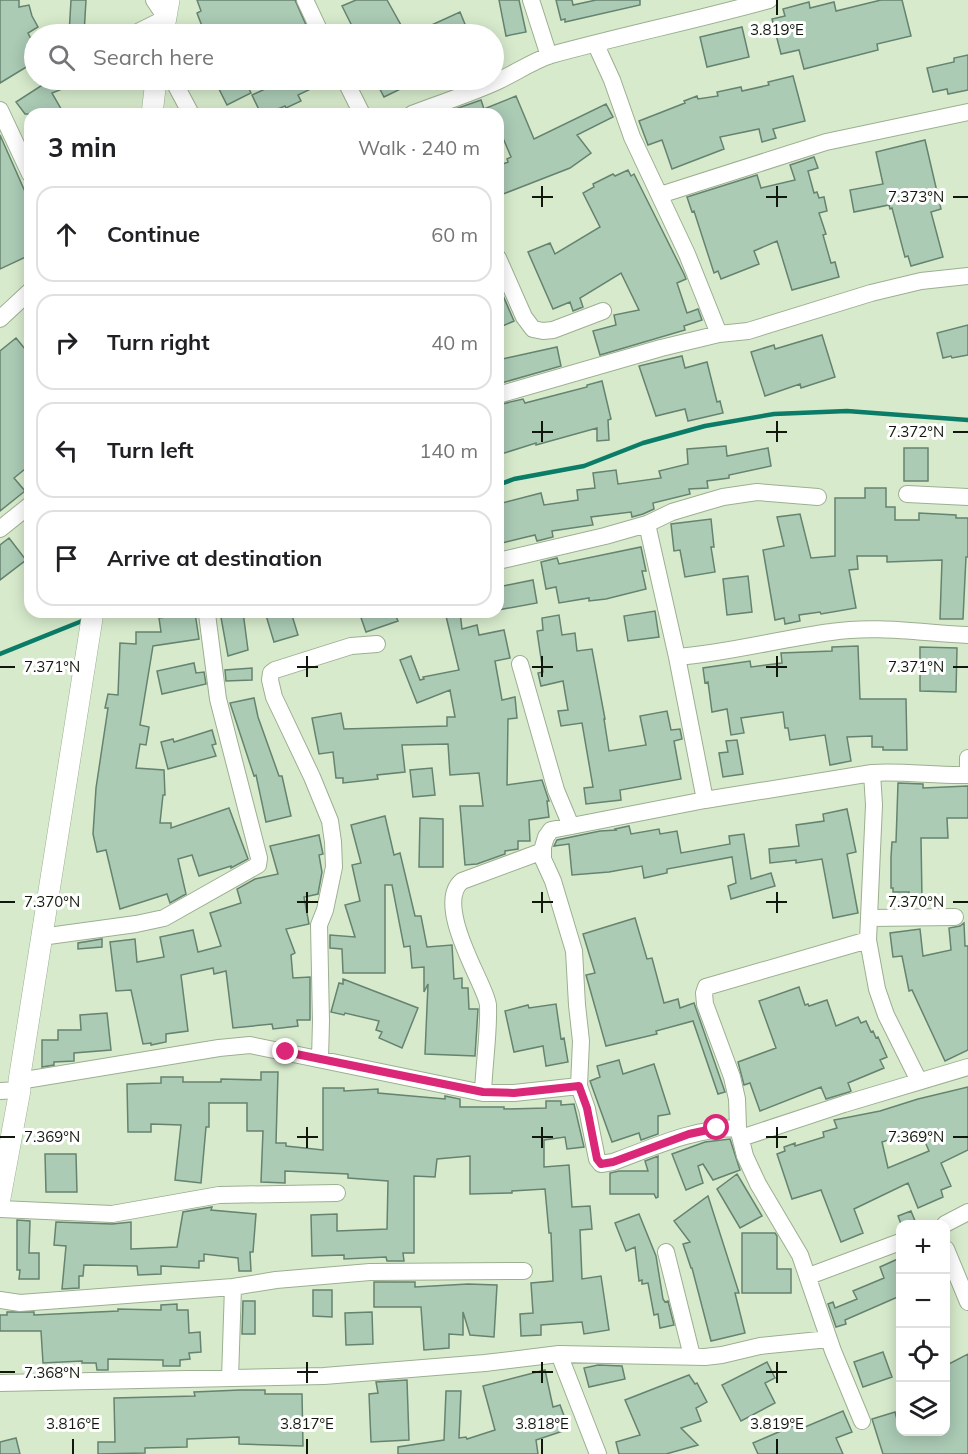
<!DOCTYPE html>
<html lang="en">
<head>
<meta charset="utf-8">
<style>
	:root { --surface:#fff; --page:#f6f6f6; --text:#202124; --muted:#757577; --line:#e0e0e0 }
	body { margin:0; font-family:Mulish,sans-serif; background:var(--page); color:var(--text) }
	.controls { position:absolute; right:18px; bottom:18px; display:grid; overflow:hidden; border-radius:12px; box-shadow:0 3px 15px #0003 }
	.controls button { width:54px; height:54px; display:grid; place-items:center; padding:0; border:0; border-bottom:2px solid var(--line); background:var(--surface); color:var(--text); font:30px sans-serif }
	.stop { position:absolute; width:18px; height:18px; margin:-14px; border:4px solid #db2777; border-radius:50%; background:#fff }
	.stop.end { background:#db2777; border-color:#fff; box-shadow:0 2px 6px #0008 }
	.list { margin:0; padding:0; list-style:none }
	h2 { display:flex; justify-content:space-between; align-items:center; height:78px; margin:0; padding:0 24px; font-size:26px }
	h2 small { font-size:20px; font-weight:400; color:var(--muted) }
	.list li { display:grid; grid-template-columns:39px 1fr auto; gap:18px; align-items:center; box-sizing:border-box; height:96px; margin:0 12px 12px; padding:0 12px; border:2px solid var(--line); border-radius:18px }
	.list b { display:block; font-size:22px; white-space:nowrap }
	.list em { font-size:20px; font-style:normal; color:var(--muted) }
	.icon { flex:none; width:33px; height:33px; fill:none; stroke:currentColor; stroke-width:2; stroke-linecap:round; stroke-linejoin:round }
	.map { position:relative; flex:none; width:968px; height:1454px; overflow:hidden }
	.search { position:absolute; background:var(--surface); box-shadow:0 3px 15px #0003; left:24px; top:24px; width:480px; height:66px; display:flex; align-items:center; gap:15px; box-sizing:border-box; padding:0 21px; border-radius:33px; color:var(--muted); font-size:22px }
	.panel { position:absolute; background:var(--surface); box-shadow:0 3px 15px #0003; left:24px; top:108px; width:480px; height:510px; border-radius:18px }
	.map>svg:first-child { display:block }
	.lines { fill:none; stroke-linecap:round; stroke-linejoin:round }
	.stream { stroke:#0b7c67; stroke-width:4.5 }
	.building { fill:#abcbb5; stroke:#65836f; stroke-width:1.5; fill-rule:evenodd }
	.minor-casing { stroke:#9caf91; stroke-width:18 }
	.tertiary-casing { stroke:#9caf91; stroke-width:22 }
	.minor { stroke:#fff; stroke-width:16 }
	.tertiary { stroke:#fff; stroke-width:21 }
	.route { stroke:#db2777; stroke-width:8 }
	.ticks { fill:none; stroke:#11170d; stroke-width:2 }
	.ticks-label { font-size:15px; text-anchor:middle; fill:#11170d; stroke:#fff; stroke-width:6; stroke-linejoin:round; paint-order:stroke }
</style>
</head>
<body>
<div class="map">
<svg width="968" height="1454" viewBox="0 0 968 1454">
	<rect width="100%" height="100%" fill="#d7ebcc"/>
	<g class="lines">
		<!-- stream -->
		<path class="stream" d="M498 485 514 479 584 466 643 443 705 426 774 414 847 411 968 420
			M0 654 87 619"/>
	</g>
	<!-- building -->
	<path class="building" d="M0 0H19V7L29 5 32 16 38 27 28 33 34 45 26 51 33 63 0 83Z
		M71 0H86L84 34H69Z
		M197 0H295L310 34H205L197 13 201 11Z
		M356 0H387L406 34H356L342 6Z
		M499 0H519L526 32 506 36Z
		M556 0H572L573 5 596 0H640V5L565 22V19L561 20Z
		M881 0H902L911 36 877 44 878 50 804 69 799 50 781 54 772 19 785 16 783 9 809 2 810 8 834 2 836 11Z
		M460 12 469 34H412Z
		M742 27 749 57 707 67 700 37Z
		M968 55V90L948 94 947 89 933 92 927 68 954 62V58Z
		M793 76 805 121 773 129 776 138 762 142 759 129 720 137 724 149 672 169 662 140 648 145 639 121 685 103 684 101 697 96 698 99 718 96 717 92 741 87 742 91 769 85 768 82Z
		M50 80H84L52 93 64 114H25L16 102Z
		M220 80H244L251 93 227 105 218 87 222 85Z
		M271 80H329L298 95 301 101 286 108 285 106 266 114H261L252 95 274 85Z
		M375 80H419L384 97Z
		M516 96 534 139 606 104 613 117 577 135 591 153 570 168 498 196V166L508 162 507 159 511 157 498 126V114L444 113 481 100 484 109Z
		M0 135 30 203V255L0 269Z
		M925 140 941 209 931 212 943 257 911 266 908 256 905 257 892 208 890 209 889 205 854 212 850 190 883 184 876 152Z
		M814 157 818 168 808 171 814 193 817 192 819 198 824 197 827 211 819 213 826 234 823 235 831 263 835 262 839 277 792 290 777 241 754 251 759 264 721 279 718 271 714 273 694 211 692 212 687 197 757 175 761 188 795 180 790 165Z
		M628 170 631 176 634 174 684 274 686 279 677 283 687 313 698 309 702 320 684 326 685 330 600 355 593 331 616 325 614 315 639 310 621 273 580 298 583 307 573 311 570 302 553 309 528 252 550 243 555 254 600 227 583 193 594 187 593 184 613 174 615 176Z
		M498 284 514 321 498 328Z
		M968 325V355L952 358 951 356 943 358 937 333Z
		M822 335 835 377 801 388 800 384 765 396 751 352 774 345 775 349Z
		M16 338 30 355V465L14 478 25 491 0 511V351Z
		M557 347 561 366 498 384V360Z
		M682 356 685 368 707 362 717 402 720 401 723 413 688 421 685 409 656 416 639 366Z
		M602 381 611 419 608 420 609 440 597 441V428L536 445V443L498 455V405L523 399 525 403 587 387V385Z
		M726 446 727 456 768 448 771 466 729 475V478L707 481 708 488 689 489 690 494 653 503 654 509 643 514 632 517 631 512 591 517 593 525 552 531 553 537 537 541 535 535 498 544V504L541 493 544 505 578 500 577 490 595 488 593 473 616 470 618 484 661 478 659 471 688 464 687 449Z
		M904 448H928V481H904Z
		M865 488H886V507H895V520H919V513L956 515V518H968V557H966L963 619H940L942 560 887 562V556H857L858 569 849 570 856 608 821 614 820 612 799 615 800 621 785 624 784 618 775 620 763 550 784 546 777 517 800 514 811 558 835 556V498H865Z
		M711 519 714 547H711L715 572 685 577 680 550 674 551 671 524Z
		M9 538 26 560 0 580V545Z
		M641 547 646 571H642L646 589 606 599 589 601V598L559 603 556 587 546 589 541 562 557 558 559 564Z
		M748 576 752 612 727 615 723 579Z
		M533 580 537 603 498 610V587Z
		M655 611 659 637 628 641 624 616Z
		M220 612H243L248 650 228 656Z
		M265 612H291L298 635 274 642Z
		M359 612H394L398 621 366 632Z
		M445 612H460L462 629 477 625 479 635 504 630 510 658 495 661 502 700 515 697 517 718 508 719 507 785 542 780 549 801H547L549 817 529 820 530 841H518V849L505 851V854L477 864 465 865 460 806H483L479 773 450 775 448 744 402 745 405 772 377 775 378 779 343 783V778H336L333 752 319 754 312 718 341 713 344 729 447 726V717H455L450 690 417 703 400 660 411 656 420 680 424 679 423 677 459 670Z
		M195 613 199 639 153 646 140 725 149 727 146 745 140 744 136 768 164 770 165 795H163L160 823H171V828L229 808 248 859 231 868V866L199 876 192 855 178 859 186 894 170 903 167 894 120 909 106 850 97 852 93 834 96 788 108 708H105L108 694 118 695 120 643 136 644V632H161L159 618Z
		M559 615 562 635 575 633 577 651 592 649 605 719H604L609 751 646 745 640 716 667 711 671 730 680 729 682 739 674 741 681 779 620 790 621 800 586 804 584 788 593 787 582 723 561 726 558 711 568 710 563 681 541 686 538 673 543 672 537 631 543 630 542 618Z
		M858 646 860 699H906L907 750H883V747H872V736L847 737 851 761 830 765 825 735 790 740 788 728H785L783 712 741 718 744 733 731 735 727 709 712 712 708 682 705 683 703 668 750 661 751 667 782 663 781 653 832 651V647Z
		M920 647 957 648 956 692 920 691Z
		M194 663 196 673 204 672 206 684 162 694 157 671Z
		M252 668V680L226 681 225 670Z
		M254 698 258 717 279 776H282L291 816 266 822 256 775 254 776 230 703Z
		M212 730 216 744 212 745 216 756 168 769 161 742 173 739 174 742Z
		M737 740 743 774 723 777 719 753 728 752 726 741Z
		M432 768 435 795 413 797 410 770Z
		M898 783 923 784V788L968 786V818H947L948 838H921L922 899H909V892H893V888H891V857L892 842H896Z
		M847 809 856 852 847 854 858 913 833 918 822 859 796 863V860L770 863 769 849 799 846 796 825 824 821 823 814Z
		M385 816 394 855 400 853 415 916H421L427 947 452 945 454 979 462 978V988H468L469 1009H478L475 1056 425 1054 428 984 424 992V967L412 968 410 946 404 947 392 885H385V973H343L342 949 330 948V935L355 937 345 905 360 901 352 865 361 863 351 825Z
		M420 818 443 819V867H419Z
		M629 826 631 834 659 829 660 834 677 831 681 853 730 844 729 836 744 834 751 879 771 873 775 886 731 899 728 886 736 883 732 857 667 869V873L644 878 642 866 609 872 572 875 569 844 554 846 557 840 600 831 616 830 615 829Z
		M319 835 323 854 319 855 322 872 318 894 304 897 309 924 286 929 295 953 291 955 293 978 310 977V1020H297L298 1026 273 1029 272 1024 233 1028 226 971 214 974 213 968 181 975 188 1031 166 1034V1042L151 1045V1043L143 1044 131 990 116 991 110 942 135 939 137 962 164 957 160 937 193 930 198 952 221 946 210 913 241 903 237 889 255 879 278 874 270 846Z
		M635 918 647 959 652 958 664 1003 678 999 680 1008 694 1003 725 1092 718 1094 693 1021 656 1031 657 1034 606 1046 586 975 595 973 583 934Z
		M964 923 965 946H968V1050L945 1061 912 990 909 991 902 956 893 957 890 933 920 929 923 956 951 950 949 928 960 926Z
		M102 939V947L78 949V943Z
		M343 979 418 1008 402 1048 379 1038 382 1032 376 1030 379 1021 345 1013 344 1015 331 1012 339 983 343 984Z
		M799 987 805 1005 808 1004 809 1006 827 1000 836 1026 858 1017 861 1023 866 1021 871 1032 873 1031 876 1038 878 1037 887 1057 880 1060 884 1068 848 1083 851 1091 849 1092 826 1099 821 1087 760 1111 750 1083 744 1085 738 1062 776 1048 759 1001Z
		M556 1004 561 1039 564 1038 568 1062 546 1066 543 1046 514 1052 505 1011 528 1005 529 1008Z
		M107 1013 111 1050 74 1053V1061L54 1062V1065L42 1067V1040H58V1030H81L80 1015Z
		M619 1060 623 1074 654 1064 670 1114 658 1116V1134L641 1140 639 1133 612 1142 590 1081 600 1077 597 1066Z
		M261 1072H278L276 1143H286V1146L323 1150V1088H344V1091L378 1089V1093L445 1099V1096L460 1099V1107H504V1109L546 1108V1101H561V1105L574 1104 584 1147 567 1149 565 1137 544 1140V1167L569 1165 572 1207 590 1206 592 1229 580 1230 582 1279 601 1276 609 1330 584 1334 582 1322 541 1325V1335L521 1336 520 1314 533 1313 531 1283 553 1281 551 1233H549L545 1189 512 1191V1193L470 1194V1156L437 1159 435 1177 414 1176V1253H403L404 1261H387L386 1257 344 1259V1255L312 1256 311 1215 337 1214V1231L387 1229 388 1181 348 1178V1174L285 1171V1183L261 1182 263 1131H247V1103H209V1127H206L201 1183 175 1180 181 1125 151 1124V1132H128L127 1084 161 1083V1077H183V1082H221V1079L261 1080Z
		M968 1087V1150L941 1163 951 1186 941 1190 943 1197 918 1208 908 1183 854 1209 863 1233 841 1242 821 1190 792 1199 777 1154 785 1151 784 1147 795 1143V1146L824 1137 823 1132 837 1128 834 1120 880 1111 918 1099ZM920 1130 929 1151 888 1168 882 1142Z
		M730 1139 740 1170 713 1180 703 1164 698 1166 703 1183 686 1190 672 1154 705 1142Z
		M45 1154H76L77 1192H46Z
		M658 1156V1197L656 1198 654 1194H610V1173L619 1171H648L645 1161Z
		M737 1174 762 1216 740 1228 717 1189Z
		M708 1196 739 1293H735L745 1333 711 1341 692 1268H691L683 1244 690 1242 674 1221Z
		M212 1207 211 1210 256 1214 253 1252H250L251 1271H239L238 1258 204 1254V1261H199V1268L161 1266V1274L138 1275 137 1266 84 1265 83 1276H79V1288L62 1289 66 1246 54 1245 56 1222 112 1224 131 1222V1249L177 1247 183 1212Z
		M911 1211 915 1221 901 1224 898 1216Z
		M639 1214 656 1256 663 1299 665 1302 668 1301 674 1325 660 1328 658 1314 654 1315 648 1283 642 1284V1280L639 1281 635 1247 626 1251 615 1223Z
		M17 1220 30 1221 29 1253H39V1279H19L20 1270H17Z
		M742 1233H775L777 1236V1269H791V1293H742Z
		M900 1258V1296L845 1320 846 1324 836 1327 828 1304 833 1302 835 1308 857 1299 853 1291 884 1278 880 1267Z
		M374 1282H415V1287L468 1284 497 1285 494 1337 470 1335 463 1312V1335L449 1334V1348L424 1350 421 1307H374Z
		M313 1290H332V1317L313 1316Z
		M243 1301H255V1334H242Z
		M177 1304V1310H188L189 1333 200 1332 201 1352 189 1353 190 1359 180 1360V1366H163V1360L108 1359V1370H97L96 1363H82V1361L43 1363 41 1331H0V1315H7V1312H34V1315L118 1311V1309L161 1310V1305Z
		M372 1312 373 1344 346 1345 345 1313Z
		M883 1352 892 1377 863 1387 854 1362Z
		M968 1354V1454H883L872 1419 895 1412 900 1431H945V1366Z
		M767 1362 775 1378 765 1383 775 1403 741 1421 722 1385Z
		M598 1365 622 1366 625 1379 589 1387 584 1368Z
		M545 1370 553 1407 560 1405 569 1429 536 1440 538 1454H398V1447L444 1440 446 1391H461L459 1438 466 1437 467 1439 495 1430 483 1386Z
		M689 1375 695 1384 697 1383 707 1402 696 1408 701 1421 681 1428 698 1445 666 1454H619L616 1442 640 1435 625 1400Z
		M407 1380 409 1440 371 1442 369 1394 378 1393 376 1382Z
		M240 1390H265V1394H302L303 1446 239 1444V1437L187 1439V1447L145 1448V1453L98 1454V1442H115L114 1398 195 1396 194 1392Z
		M843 1411 852 1432 836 1438 843 1454H758L753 1443 802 1422 805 1427Z
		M16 1438 20 1454H0V1442Z"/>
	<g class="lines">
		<!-- minor casing -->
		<g class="minor-casing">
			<path id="minor" d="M305 0 321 34
				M531 0 549 56
				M134 34 166 18 154 0
				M596 45 612 80 632 137 687 254 719 334
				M173 80 191 114
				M345 80 362 114
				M0 110 30 174
				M412 114C440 103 470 94 498 81 515 73 533 61 551 55 624 35 697 20 769 0
				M660 195 826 142 968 112
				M498 258 524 317 533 329 543 331 553 330 603 311
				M0 319 30 291
				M498 395 661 348 719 334 748 331 871 293 921 281 968 276
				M907 494 968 497
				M647 524 677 657 705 800
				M0 529 30 505
				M498 561 605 536 647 524 672 512 723 497 757 492 818 497
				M677 657C729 653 779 639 831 632 875 625 923 633 968 635
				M520 664 556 790 571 826
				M968 758V766
				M872 773C904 771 936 776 968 775
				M869 918 955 917
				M41 937 136 924 164 918 258 865 259 858 218 699 207 614
				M320 1059 321 1021 319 925 325 910 334 867 333 842 330 821 312 777 274 697 270 680 271 673 275 670 351 646 377 644
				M19 1081 219 1048 250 1045 483 1093H514L579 1086
				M0 1091 20 1090
				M483 1093C484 1064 489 1034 488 1005 487 998 483 990 480 983 470 960 438 900 462 881L543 851
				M738 1128C694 1128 654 1147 613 1162L601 1164 597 1159 587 1109 579 1086 581 1041 577 1005 574 951 553 881 543 859V847L546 837 551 830 705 800 872 773 874 805 868 940 877 989 886 1015 919 1081
				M741 1138 844 1104 968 1067
				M0 1209 112 1214 219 1195 337 1193
				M945 1224 968 1212
				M946 1249 968 1302
				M666 1252 692 1356
				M809 1276 900 1242
				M0 1300 20 1303 233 1287 276 1280 370 1272 524 1271
				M559 1354 598 1454
				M230 1378 233 1287
				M0 1383 324 1376 485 1363 559 1354 705 1357 722 1355 760 1346 829 1339
				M862 1421 833 1351 800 1255 758 1184 745 1156 738 1128 737 1099 732 1077 705 1004 704 993 706 987 868 940"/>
		</g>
		<!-- tertiary casing -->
		<g class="tertiary-casing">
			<path id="tertiary" d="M163 34 169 0
				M152 114 156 80
				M0 1198 20 1090 19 1081 93 612"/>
		</g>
		<!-- minor -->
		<use href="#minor" class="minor"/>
		<!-- tertiary -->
		<use href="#tertiary" class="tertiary"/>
	</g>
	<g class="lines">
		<!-- route -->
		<path class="route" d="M286 1052 483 1092 514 1093 579 1086 587 1108 597 1159 601 1164 613 1162 689 1134 717 1128"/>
	</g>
	<!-- ticks -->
	<path class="ticks" d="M777 0V15M542 186V207M777 186V207M532 197H553M766 197H787M953 197H968M542 421V442M777 421V442M532 432H553M766 432H787M953 432H968M307 656V677M542 656V677M777 656V677M0 667H15M297 667H318M532 667H553M766 667H787M953 667H968M307 892V913M542 892V913M777 892V913M0 902H15M297 902H318M532 902H553M766 902H787M953 902H968M307 1127V1148M542 1127V1148M777 1127V1148M0 1137H15M297 1137H318M532 1137H553M766 1137H787M953 1137H968M307 1362V1383M542 1362V1383M777 1362V1383M0 1372H15M297 1372H318M532 1372H553M766 1372H787M73 1439V1454M307 1439V1454M542 1439V1454M777 1439V1454"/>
	<g class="ticks-label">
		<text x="777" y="35">3.819°E</text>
		<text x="916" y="202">7.373°N</text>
		<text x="916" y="437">7.372°N</text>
		<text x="52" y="672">7.371°N</text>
		<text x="916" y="672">7.371°N</text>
		<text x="52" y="907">7.370°N</text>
		<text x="916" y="907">7.370°N</text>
		<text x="52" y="1142">7.369°N</text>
		<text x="916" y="1142">7.369°N</text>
		<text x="52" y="1378">7.368°N</text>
		<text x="73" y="1429">3.816°E</text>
		<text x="307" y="1429">3.817°E</text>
		<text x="542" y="1429">3.818°E</text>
		<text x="777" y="1429">3.819°E</text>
	</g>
</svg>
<div class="controls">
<button>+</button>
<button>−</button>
<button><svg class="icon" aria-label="locate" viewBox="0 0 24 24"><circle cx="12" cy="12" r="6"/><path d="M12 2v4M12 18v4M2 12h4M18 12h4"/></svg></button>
<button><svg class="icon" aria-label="layers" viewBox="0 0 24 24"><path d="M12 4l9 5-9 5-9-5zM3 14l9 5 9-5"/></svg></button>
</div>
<div class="stop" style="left:717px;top:1128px"></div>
<div class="stop end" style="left:286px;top:1052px"></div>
<div class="search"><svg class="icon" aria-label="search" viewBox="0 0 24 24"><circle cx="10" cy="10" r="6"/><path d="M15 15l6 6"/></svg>Search here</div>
<section class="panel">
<h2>3 min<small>Walk · 240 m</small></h2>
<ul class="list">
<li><svg class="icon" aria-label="ahead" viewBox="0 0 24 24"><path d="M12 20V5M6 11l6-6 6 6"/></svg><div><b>Continue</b></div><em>60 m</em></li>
<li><svg class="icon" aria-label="right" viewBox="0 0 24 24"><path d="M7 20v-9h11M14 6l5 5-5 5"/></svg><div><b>Turn right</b></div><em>40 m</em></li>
<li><svg class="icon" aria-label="left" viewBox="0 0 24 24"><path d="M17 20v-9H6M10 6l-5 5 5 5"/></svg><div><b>Turn left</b></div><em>140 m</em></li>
<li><svg class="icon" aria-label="arrive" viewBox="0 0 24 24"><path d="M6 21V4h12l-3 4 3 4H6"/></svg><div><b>Arrive at destination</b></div></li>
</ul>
</section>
</div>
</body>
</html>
